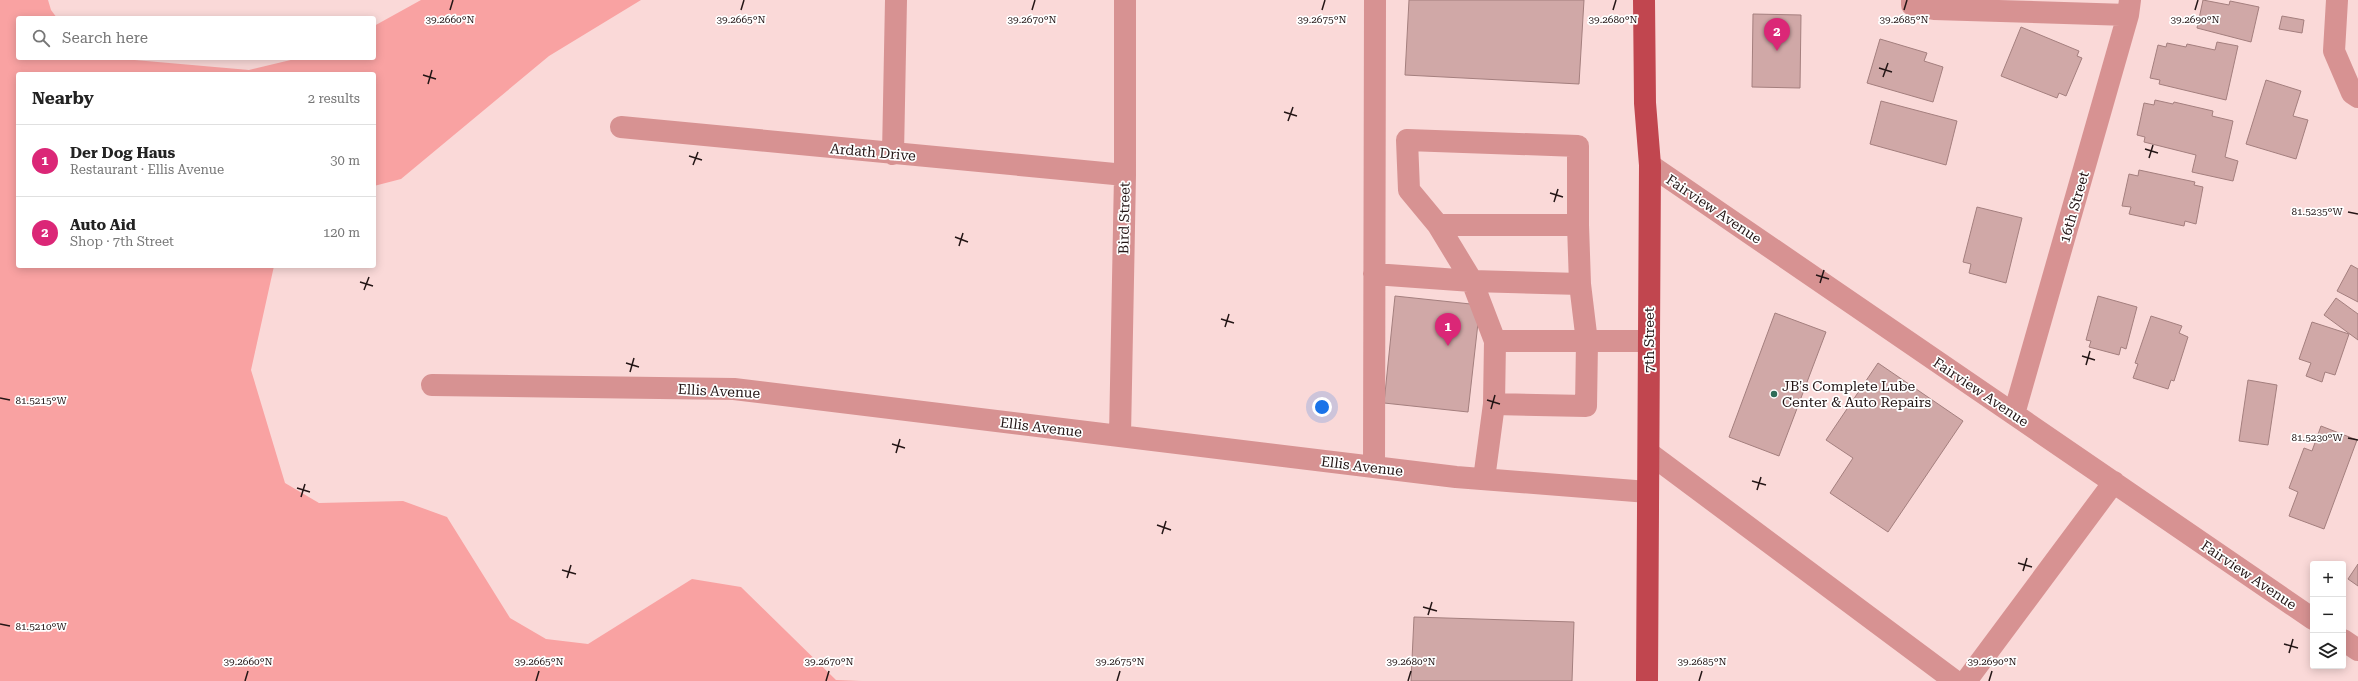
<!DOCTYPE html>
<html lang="en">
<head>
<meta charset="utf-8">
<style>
	:root { --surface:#fff; --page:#f2f2f2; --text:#222; --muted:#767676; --line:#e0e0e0; --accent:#db2777 }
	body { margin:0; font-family:"Roboto Serif",serif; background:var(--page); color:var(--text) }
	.controls { position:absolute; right:12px; bottom:12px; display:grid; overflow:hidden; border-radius:4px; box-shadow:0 2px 10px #0003 }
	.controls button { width:36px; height:36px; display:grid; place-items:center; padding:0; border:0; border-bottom:1px solid var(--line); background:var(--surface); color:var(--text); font:20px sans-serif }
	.you { position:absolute; left:1322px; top:407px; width:14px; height:14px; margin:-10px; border:3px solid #fff; border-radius:50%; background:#1a73e8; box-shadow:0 0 0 6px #1a73e833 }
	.badge { display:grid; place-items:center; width:26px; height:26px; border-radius:50%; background:var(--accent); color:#fff; font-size:13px; font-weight:700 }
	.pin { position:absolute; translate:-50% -33px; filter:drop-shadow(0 1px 2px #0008) }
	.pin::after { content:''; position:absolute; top:21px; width:14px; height:12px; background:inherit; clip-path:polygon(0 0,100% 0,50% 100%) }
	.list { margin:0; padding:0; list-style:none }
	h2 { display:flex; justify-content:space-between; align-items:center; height:52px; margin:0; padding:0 16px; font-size:17px }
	h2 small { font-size:13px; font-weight:400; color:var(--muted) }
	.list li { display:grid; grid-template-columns:26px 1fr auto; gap:12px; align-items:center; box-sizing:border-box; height:72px; padding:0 16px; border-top:1px solid var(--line) }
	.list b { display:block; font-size:15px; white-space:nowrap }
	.list p { margin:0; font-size:13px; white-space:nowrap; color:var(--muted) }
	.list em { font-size:13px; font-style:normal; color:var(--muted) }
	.icon { flex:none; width:22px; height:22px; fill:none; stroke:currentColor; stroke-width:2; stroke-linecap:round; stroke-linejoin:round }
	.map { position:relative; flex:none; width:2358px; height:681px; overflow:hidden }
	.search { position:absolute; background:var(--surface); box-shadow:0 2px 10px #0003; left:16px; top:16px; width:360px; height:44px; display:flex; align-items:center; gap:10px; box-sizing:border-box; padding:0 14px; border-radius:4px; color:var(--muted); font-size:15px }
	.panel { position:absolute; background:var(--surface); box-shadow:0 2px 10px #0003; left:16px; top:72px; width:360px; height:196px; border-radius:4px }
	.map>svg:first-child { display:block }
	.green { fill:#f9a2a2 }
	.building { fill:#d0a8a7; stroke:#a47f7e }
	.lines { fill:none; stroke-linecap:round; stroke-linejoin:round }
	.minor { stroke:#d79292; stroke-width:22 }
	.major { stroke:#c1464f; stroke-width:22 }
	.ticks { fill:none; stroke:#241616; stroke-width:1.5 }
	.poi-dot { fill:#2e6c58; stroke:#fff; stroke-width:1.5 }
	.labels { text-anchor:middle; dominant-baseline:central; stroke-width:3.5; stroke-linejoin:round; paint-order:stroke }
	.street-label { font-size:14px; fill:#241616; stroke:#fff }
	.poi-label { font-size:14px; fill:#241616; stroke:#fff; text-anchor:start }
	.ticks-label { font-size:10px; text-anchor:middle; fill:#241616; stroke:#fff; stroke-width:3.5; stroke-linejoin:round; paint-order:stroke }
</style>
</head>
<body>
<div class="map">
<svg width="2358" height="681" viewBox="0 0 2358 681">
	<rect width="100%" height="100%" fill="#fad9d8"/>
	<!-- green -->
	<path class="green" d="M0 0H48L51 10 57 18H18V58H112L249 70 299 58H374V26L421 0H641L549 56 401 179 374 186V74H18V266H274L251 370 285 483 319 503 403 501 447 517 510 618 546 639 588 644 692 579 741 587 836 680 862 681H0Z"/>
	<!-- building -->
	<path class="building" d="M1409 0H1584L1579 84 1405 75Z
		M2203 0 2229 5 2230 1 2259 7 2251 42 2197 28Z
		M1753 14 1801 15 1800 88 1752 87Z
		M2282 16 2304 20 2302 33 2279 29Z
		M2021 27 2079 51 2077 56 2082 58 2066 96 2059 93 2057 98 2001 76Z
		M1880 39 1927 53 1924 61 1943 67 1933 102 1867 83Z
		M2217 42 2238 46 2226 100 2159 84 2160 80 2150 78 2158 45 2166 47 2167 43 2186 47 2187 44 2215 50Z
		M2266 80 2301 91 2293 116 2308 120 2296 159 2246 144Z
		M2155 100 2173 104 2174 102 2213 111 2212 116 2233 121 2225 157 2238 161 2233 181 2192 172 2196 155 2144 142 2145 137 2137 135 2144 103 2154 105Z
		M1881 101 1957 121 1946 165 1870 144Z
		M2139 170 2195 182 2194 185 2203 187 2196 224 2185 221 2184 226 2129 214 2131 207 2122 206 2129 174 2138 176Z
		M1977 207 2022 218 2006 283 1969 273 1971 264 1963 262Z
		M2351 265 2358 269V302L2337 291Z
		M1395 296 1480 305 1468 412 1384 403Z
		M2098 296 2137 307 2126 349 2121 347 2119 355 2089 347 2091 341 2086 340Z
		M2336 298 2358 314V340L2324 315Z
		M1775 313 1826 332 1779 456 1729 437Z
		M2151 316 2182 326 2179 333 2188 337 2174 381 2171 380 2168 389 2133 378 2138 364 2135 363Z
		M2312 322 2349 334 2335 375 2325 372 2322 382 2306 376 2311 363 2299 359Z
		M1878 363 1963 421 1888 532 1830 493 1853 458 1826 440Z
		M2248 380 2277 385 2268 445 2239 441Z
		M2321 426 2357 440 2324 529 2289 516 2298 492 2289 488 2304 448 2312 451Z
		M2358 564V586L2348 579Z
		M1414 617 1574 622 1572 681H1411Z"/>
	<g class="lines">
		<!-- minor -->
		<path class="minor" d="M1912 0V5L1934 9 2128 15
			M2337 0 2334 51 2352 93 2358 97
			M621 127 1125 175
			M893 154 896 0
			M1650 165 2313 619
			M1438 225 1409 190 1407 140 1578 146V225H1438L1472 281 1580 284 1587 342 1586 406 1494 404 1495 341
			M1578 225 1580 284
			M1374 274 1472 281 1495 341H1649
			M432 385 734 389 1456 477 1648 492
			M2014 414 2128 15 2130 0
			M1120 436 1125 175V0
			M1649 453 1955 681
			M1374 467 1375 0
			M1484 479 1494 404
			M2343 640 2358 650
			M1966 681 2114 482"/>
		<!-- major -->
		<path class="major" d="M1644 0 1645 103 1650 165 1647 681"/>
	</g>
	<!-- ticks -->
	<path class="ticks" d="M450 10 453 0M741 10 744 0M1032 10 1035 0M1322 10 1325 0M1613 10 1616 0M1904 10 1907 0M2195 10 2198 0M1879 68 1892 72M423 75 436 79M1883 77 1888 63M428 84 432 70M1284 112 1297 116M1288 121 1293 107M2145 149 2158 153M689 156 702 160M2149 158 2153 145M693 165 698 152M1550 193 1563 197M1554 202 1558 189M2348 212 2358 214M955 237 968 242M959 246 963 233M1816 275 1829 279M360 282 373 286M1820 283 1824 270M364 290 369 277M1221 319 1234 323M1225 327 1229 314M2082 356 2095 360M626 363 639 367M2086 365 2090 351M630 372 634 358M0 398 10 400M1487 400 1500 404M1491 409 1495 395M2348 438 2358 440M892 444 905 448M896 453 900 439M1752 481 1766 485M297 488 310 492M1757 490 1761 477M301 497 305 484M1157 525 1171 530M1162 534 1166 521M2018 563 2032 567M562 570 576 574M2023 571 2027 558M567 578 571 565M1423 607 1437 611M1428 615 1432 602M0 624 10 626M2284 644 2298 648M2289 653 2293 639M245 681 248 671M536 681 539 671M826 681 829 671M1117 681 1120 671M1408 681 1411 671M1699 681 1702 671M1989 681 1992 671"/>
	<!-- markers -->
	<circle class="poi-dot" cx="1774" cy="394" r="4"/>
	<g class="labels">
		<!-- street labels -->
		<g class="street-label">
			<text transform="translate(873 152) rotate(5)">Ardath Drive</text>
			<text transform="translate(2074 207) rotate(-74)">16th Street</text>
			<text transform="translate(1714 209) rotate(34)">Fairview Avenue</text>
			<text transform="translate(1124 218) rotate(-89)">Bird Street</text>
			<text transform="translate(1649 340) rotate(-90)">7th Street</text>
			<text transform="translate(719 391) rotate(3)">Ellis Avenue</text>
			<text transform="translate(1981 392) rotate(34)">Fairview Avenue</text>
			<text transform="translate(1041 427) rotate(7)">Ellis Avenue</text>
			<text transform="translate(1362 466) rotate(7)">Ellis Avenue</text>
			<text transform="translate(2249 575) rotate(34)">Fairview Avenue</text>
		</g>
		<!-- poi labels -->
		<g class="poi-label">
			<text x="1782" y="386">JB's Complete Lube<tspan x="1782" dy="16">Center &amp; Auto Repairs</tspan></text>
		</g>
	</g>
	<g class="ticks-label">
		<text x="450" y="23">39.2660°N</text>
		<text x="741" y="23">39.2665°N</text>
		<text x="1032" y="23">39.2670°N</text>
		<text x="1322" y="23">39.2675°N</text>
		<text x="1613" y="23">39.2680°N</text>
		<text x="1904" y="23">39.2685°N</text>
		<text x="2195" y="23">39.2690°N</text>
		<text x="2317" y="215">81.5235°W</text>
		<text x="41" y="404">81.5215°W</text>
		<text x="2317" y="441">81.5230°W</text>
		<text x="41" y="630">81.5210°W</text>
		<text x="248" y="665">39.2660°N</text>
		<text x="539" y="665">39.2665°N</text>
		<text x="829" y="665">39.2670°N</text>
		<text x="1120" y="665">39.2675°N</text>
		<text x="1411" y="665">39.2680°N</text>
		<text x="1702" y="665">39.2685°N</text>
		<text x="1992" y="665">39.2690°N</text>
	</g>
</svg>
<div class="controls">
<button>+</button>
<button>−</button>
<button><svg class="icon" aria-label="layers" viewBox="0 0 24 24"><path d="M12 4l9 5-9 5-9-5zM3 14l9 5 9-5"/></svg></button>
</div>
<div class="you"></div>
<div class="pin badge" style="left:1448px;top:346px">1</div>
<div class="pin badge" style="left:1777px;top:51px">2</div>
<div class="search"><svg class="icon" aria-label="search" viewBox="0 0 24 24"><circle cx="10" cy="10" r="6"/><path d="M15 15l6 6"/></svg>Search here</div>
<section class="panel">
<h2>Nearby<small>2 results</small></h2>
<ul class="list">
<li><span class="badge">1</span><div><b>Der Dog Haus</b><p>Restaurant · Ellis Avenue</p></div><em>30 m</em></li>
<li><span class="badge">2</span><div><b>Auto Aid</b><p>Shop · 7th Street</p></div><em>120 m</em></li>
</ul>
</section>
</div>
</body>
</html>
